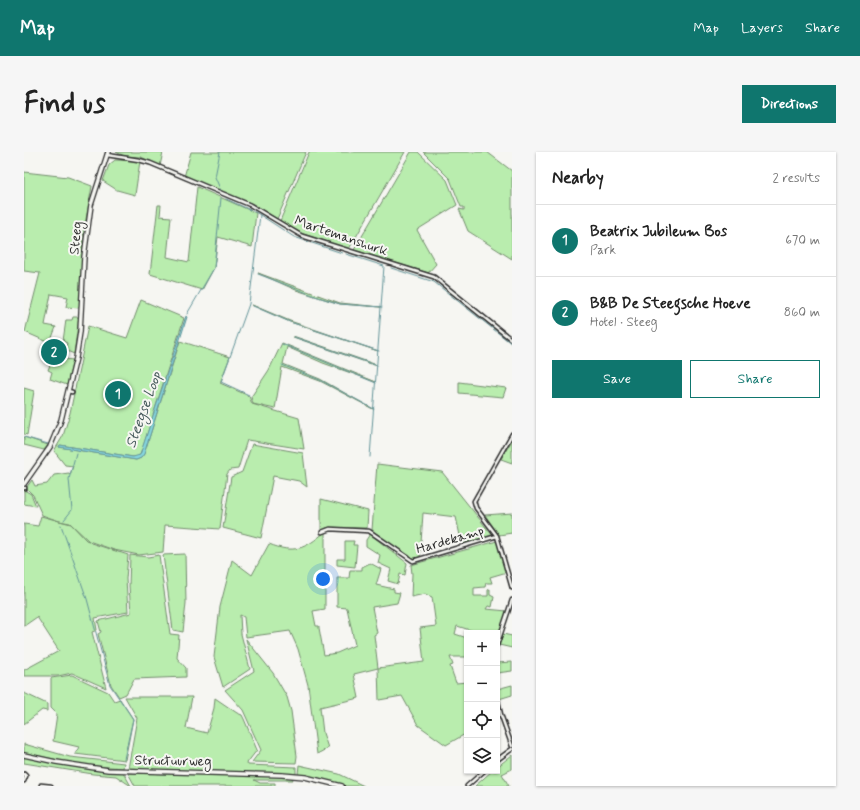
<!DOCTYPE html>
<html lang="en">
<head>
<meta charset="utf-8">
<style>
	:root { --surface:#fff; --page:#f6f6f6; --text:#222; --muted:#767676; --line:#e0e0e0; --accent:#0f766e }
	body { margin:0; font-family:Mynerve,sans-serif; background:var(--page); color:var(--text) }
	.controls { position:absolute; right:12px; bottom:12px; display:grid; overflow:hidden; border-radius:0px; box-shadow:0 1px 3px #0004 }
	.controls button { width:36px; height:36px; display:grid; place-items:center; padding:0; border:0; border-bottom:1px solid var(--line); background:var(--surface); color:var(--text); font:20px sans-serif }
	.you { position:absolute; left:299px; top:427px; width:14px; height:14px; margin:-10px; border:3px solid #fff; border-radius:50%; background:#1a73e8; box-shadow:0 0 0 6px #1a73e833 }
	.badge { display:grid; place-items:center; width:26px; height:26px; border-radius:50%; background:var(--accent); color:#fff; font-size:13px; font-weight:700 }
	.pin { position:absolute; translate:-50% -50%; border:2px solid #fff; box-shadow:0 1px 4px #0006 }
	.list { margin:0; padding:0; list-style:none }
	h2 { display:flex; justify-content:space-between; align-items:center; height:52px; margin:0; padding:0 16px; font-size:17px }
	h2 small { font-size:13px; font-weight:400; color:var(--muted) }
	.list li { display:grid; grid-template-columns:26px 1fr auto; gap:12px; align-items:center; box-sizing:border-box; height:72px; padding:0 16px; border-top:1px solid var(--line) }
	.list b { display:block; font-size:15px; white-space:nowrap }
	.list p { margin:0; font-size:13px; white-space:nowrap; color:var(--muted) }
	.list em { font-size:13px; font-style:normal; color:var(--muted) }
	.actions { display:flex; gap:8px; padding:12px 16px }
	.actions a { flex:1; padding:9px 0; border:1px solid var(--accent); border-radius:0px; text-align:center; font-size:14px; color:var(--accent) }
	.actions .main { background:var(--accent); color:#fff }
	.icon { flex:none; width:22px; height:22px; fill:none; stroke:currentColor; stroke-width:2; stroke-linecap:round; stroke-linejoin:round }
	.map { position:relative; flex:none; width:488px; height:634px; overflow:hidden; border-radius:0px }
	header { display:flex; align-items:center; gap:24px; box-sizing:border-box; height:56px; padding:0 20px; background:var(--accent); color:#fff }
	header strong { font-size:19px }
	nav { display:flex; gap:22px; margin-inline-start:auto; font-size:14px }
	.intro { display:flex; align-items:center; justify-content:space-between; box-sizing:border-box; height:96px; padding:0 24px }
	h1 { margin:0; font-size:28px }
	.button { padding:10px 18px; border-radius:0px; background:var(--accent); color:#fff; font-size:14px; font-weight:700 }
	main { display:flex; gap:24px; padding:0 24px }
	aside { flex:1; background:var(--surface); border-radius:0px; box-shadow:0 1px 3px #0004 }
	.map>svg:first-child { display:block }
	.green { fill:#b9edae; stroke:#728c6c }
	.water { fill:#87d8e0; stroke:#629398 }
	.lines { fill:none; stroke-linecap:round; stroke-linejoin:round }
	.stream { stroke:#629398; stroke-width:1 }
	.street-casing { stroke:#2b2b2b; stroke-width:5.5 }
	.secondary-casing { stroke:#2b2b2b; stroke-width:6 }
	.street { stroke:#f6f6f2; stroke-width:2.5 }
	.secondary { stroke:#f6f6f2; stroke-width:3.5 }
	.labels { text-anchor:middle; dominant-baseline:central; stroke-width:4; stroke-linejoin:round; paint-order:stroke }
	.street-label { font-size:14px; fill:#2b2b2b; stroke:#f6f6f2 }
	.water-label { font-size:15px; font-style:italic; fill:#425658; stroke:#f6f6f2 }
</style>
</head>
<body>
<header>
<strong>Map</strong>
<nav><a>Map</a><a>Layers</a><a>Share</a></nav>
</header>
<div class="intro"><h1>Find us</h1><a class="button">Directions</a></div>
<main>
<div class="map">
<svg width="488" height="634" viewBox="0 0 488 634">
	<rect width="100%" height="100%" fill="#f6f6f2"/>
	<filter id="ink" filterUnits="userSpaceOnUse"><feTurbulence type="fractalNoise" baseFrequency=".025" numOctaves="2"/><feDisplacementMap in="SourceGraphic" scale="8" xChannelSelector="R" yChannelSelector="G"/><feConvolveMatrix kernelMatrix="1 2 1 2 8 2 1 2 1" color-interpolation-filters="sRGB"/></filter>
	<g filter="url(#ink)">
		<!-- green -->
		<path class="green" d="M92 0H139L136 14 117 5 100 4Z
			M167 0H282L253 67 229 52 160 25Z
			M285 0H381L325 97 279 82 256 69Z
			M387 0H394L423 28 433 53 393 78 412 112 404 121 330 98Z
			M399 0H463L488 19V107L444 79 435 57 440 58V55H437L426 27Z
			M91 8 116 9 111 43 93 38 79 29 85 13Z
			M0 20 44 25 68 34 59 84 56 156 42 155 44 145 27 142 21 173 32 175 26 191 1 180 16 121 0 119Z
			M173 35 232 61 228 95 194 85 190 116 178 138 126 122 134 53H137L136 64 147 65 143 105 165 110Z
			M234 121 316 151 357 155 316 152 272 138Z
			M117 148 160 166 117 301 114 305H109L36 293 35 295 112 308 117 306 120 302 156 189 206 205 196 231 225 244 228 252 275 266 280 297 223 288 214 317 206 318 203 322 196 377 141 373 139 400 115 403 90 398 62 388 46 371 35 369 18 363 9 343 2 336 8 328 11 334 23 332 30 323 45 321 46 323 49 314 41 313 30 299 39 284 46 261 64 174 103 186Z
			M228 153 266 169 354 199 266 170Z
			M49 165H55L50 202 41 198 43 191 39 189 42 168H48Z
			M269 184 353 213V214L269 185Z
			M258 191 352 230 299 211 263 195 259 212 296 227 349 257 296 229 258 215 251 257 229 252 227 245 245 218Z
			M32 206 49 208 43 233 26 227 28 220 24 218 28 208Z
			M435 230 482 236 479 245 435 241Z
			M0 236 10 239 3 283 0 282Z
			M0 285 24 293 20 298 0 293Z
			M488 288V311L477 307Z
			M228 292 279 301 283 335 275 329 249 324 237 386 199 376 207 325 218 320Z
			M353 312 418 320 469 384 438 393 432 365 399 361 396 406 386 408 348 378Z
			M0 338 7 342 12 354 0 352Z
			M297 347 344 359 343 376H302L297 380Z
			M488 361V381L475 383 461 363Z
			M17 364 47 372 67 391 104 403 102 427 104 460 71 466 73 478 68 480 82 536 48 521 34 524H0V518L35 499 13 465 0 474V372L14 374Z
			M301 380V457L289 459 292 474H295V476L300 503 313 501 331 493 323 456 313 455V426H325L326 418H338V415L346 411 357 417 352 433 370 437V440L376 441 373 451 348 455 353 481 350 483 354 516 400 510 396 476 412 474 408 445 401 442 387 445 388 422 387 413 473 389 483 420 466 425 468 431H462L461 435 450 436V444H464V438L466 437V443L470 445 468 455 464 454 462 457 483 459 473 486V481H456L433 474 431 482 443 486V505H426L429 513 426 514 432 531 443 530V581L422 593 394 573 378 544 355 548 354 516 330 522 335 546 296 555 299 581 304 596 293 602 284 533 274 497 266 479 222 485 220 465 216 463 217 482 226 517 199 535 190 505 196 455 208 408 228 423 245 392C270 402 281 397 301 380Z
			M346 382 383 411 381 423 376 422 374 432 364 429 367 417 354 411 356 403 342 394V388Z
			M321 389H330L329 393H333L331 415 313 413V407H321Z
			M161 402 162 451 159 480 149 478 139 403Z
			M106 403 124 405 135 403 146 482 155 483 153 506 162 516V525L110 527 102 542 95 545 87 533 74 482 77 480 74 469 107 461 105 434Z
			M479 482 488 484V496L475 493Z
			M222 487 249 521 263 545 267 559 273 604 272 611 228 610 237 598 219 558 201 538 230 519Z
			M488 510V519L473 521V511Z
			M48 523 84 540 90 549 96 547 109 567 101 608 51 602 55 595 29 589 33 562 27 556V526Z
			M488 533V543L475 547 473 537Z
			M0 541 23 552V559L18 558 0 572Z
			M101 545H168L162 576 183 581 190 556 191 546 213 561 218 563 220 567 233 598 223 611 224 613 272 615V622L104 617 113 566Z
			M0 592 46 605 100 611 99 616 59 613 5 602 0 601Z
			M488 603V617L478 622 485 634H451L468 619H473V615Z
			M0 604 56 616 99 620 107 634 92 624 69 622 0 611Z
			M275 613 315 622 340 634H322L274 622Z
			M104 621 257 624 268 625 269 628H230L236 631H251V634H111Z"/>
		<!-- water -->
		<path class="water" d="M162 164 163 165 120 302 117 306 112 308 35 295 36 293 109 305 116 303Z"/>
		<g class="lines">
			<!-- stream -->
			<path class="stream" d="M196 0 191 25 197 39
				M202 47 233 61 270 85 318 101
				M322 102 360 114 346 305
				M367 116 410 130 488 192
				M234 122 291 144 316 152 358 155
				M229 154 266 170 355 199
				M163 162 190 116 197 46
				M270 185 354 214
				M258 192 352 231
				M258 213 296 228 350 257
				M225 243 197 230 225 152 236 63
				M0 285 24 292
				M40 368 48 358 45 327 52 301
				M37 373 63 447 86 533 109 567 100 607"/>
			<!-- street casing -->
			<g class="street-casing">
				<path id="street" d="M83 3 115 8 126 11 226 53 278 84 410 125 488 188
					M44 239 48 240
					M488 282 450 349 452 356 473 384 488 436
					M0 336H1
					M298 380 306 377 345 379 389 409 473 384
					M473 493 488 448
					M473 546 477 563 488 594
					M473 608 488 597
					M0 622 2 624 0 629
					M17 633 27 634
					M443 634 460 619"/>
			</g>
			<!-- secondary casing -->
			<g class="secondary-casing">
				<path id="secondary" d="M0 332 26 295 37 268 52 206 56 180 60 105 67 53 84 0
					M0 603 32 610 84 618 258 623 281 625 318 634"/>
			</g>
			<!-- street -->
			<use href="#street" class="street"/>
			<!-- secondary -->
			<use href="#secondary" class="secondary"/>
		</g>
	</g>
	<g class="labels">
		<!-- street labels -->
		<g class="street-label">
			<text transform="translate(317 84) rotate(19)">Martemanshurk</text>
			<text transform="translate(52 86) rotate(-84)">Steeg</text>
			<text transform="translate(426 388) rotate(-16)">Hardekamp</text>
			<text transform="translate(149 609) rotate(1)">Structuurweg</text>
		</g>
		<!-- water labels -->
		<g class="water-label">
			<text transform="translate(120 258) rotate(-70)">Steegse Loop</text>
		</g>
	</g>
</svg>
<div class="controls">
<button>+</button>
<button>−</button>
<button><svg class="icon" aria-label="locate" viewBox="0 0 24 24"><circle cx="12" cy="12" r="6"/><path d="M12 2v4M12 18v4M2 12h4M18 12h4"/></svg></button>
<button><svg class="icon" aria-label="layers" viewBox="0 0 24 24"><path d="M12 4l9 5-9 5-9-5zM3 14l9 5 9-5"/></svg></button>
</div>
<div class="you"></div>
<div class="pin badge" style="left:94px;top:242px">1</div>
<div class="pin badge" style="left:30px;top:200px">2</div>
</div>
<aside>
<h2>Nearby<small>2 results</small></h2>
<ul class="list">
<li><span class="badge">1</span><div><b>Beatrix Jubileum Bos</b><p>Park</p></div><em>670 m</em></li>
<li><span class="badge">2</span><div><b>B&amp;B De Steegsche Hoeve</b><p>Hotel · Steeg</p></div><em>860 m</em></li>
</ul>
<div class="actions"><a class="main">Save</a><a>Share</a></div>
</aside>
</main>
</body>
</html>
